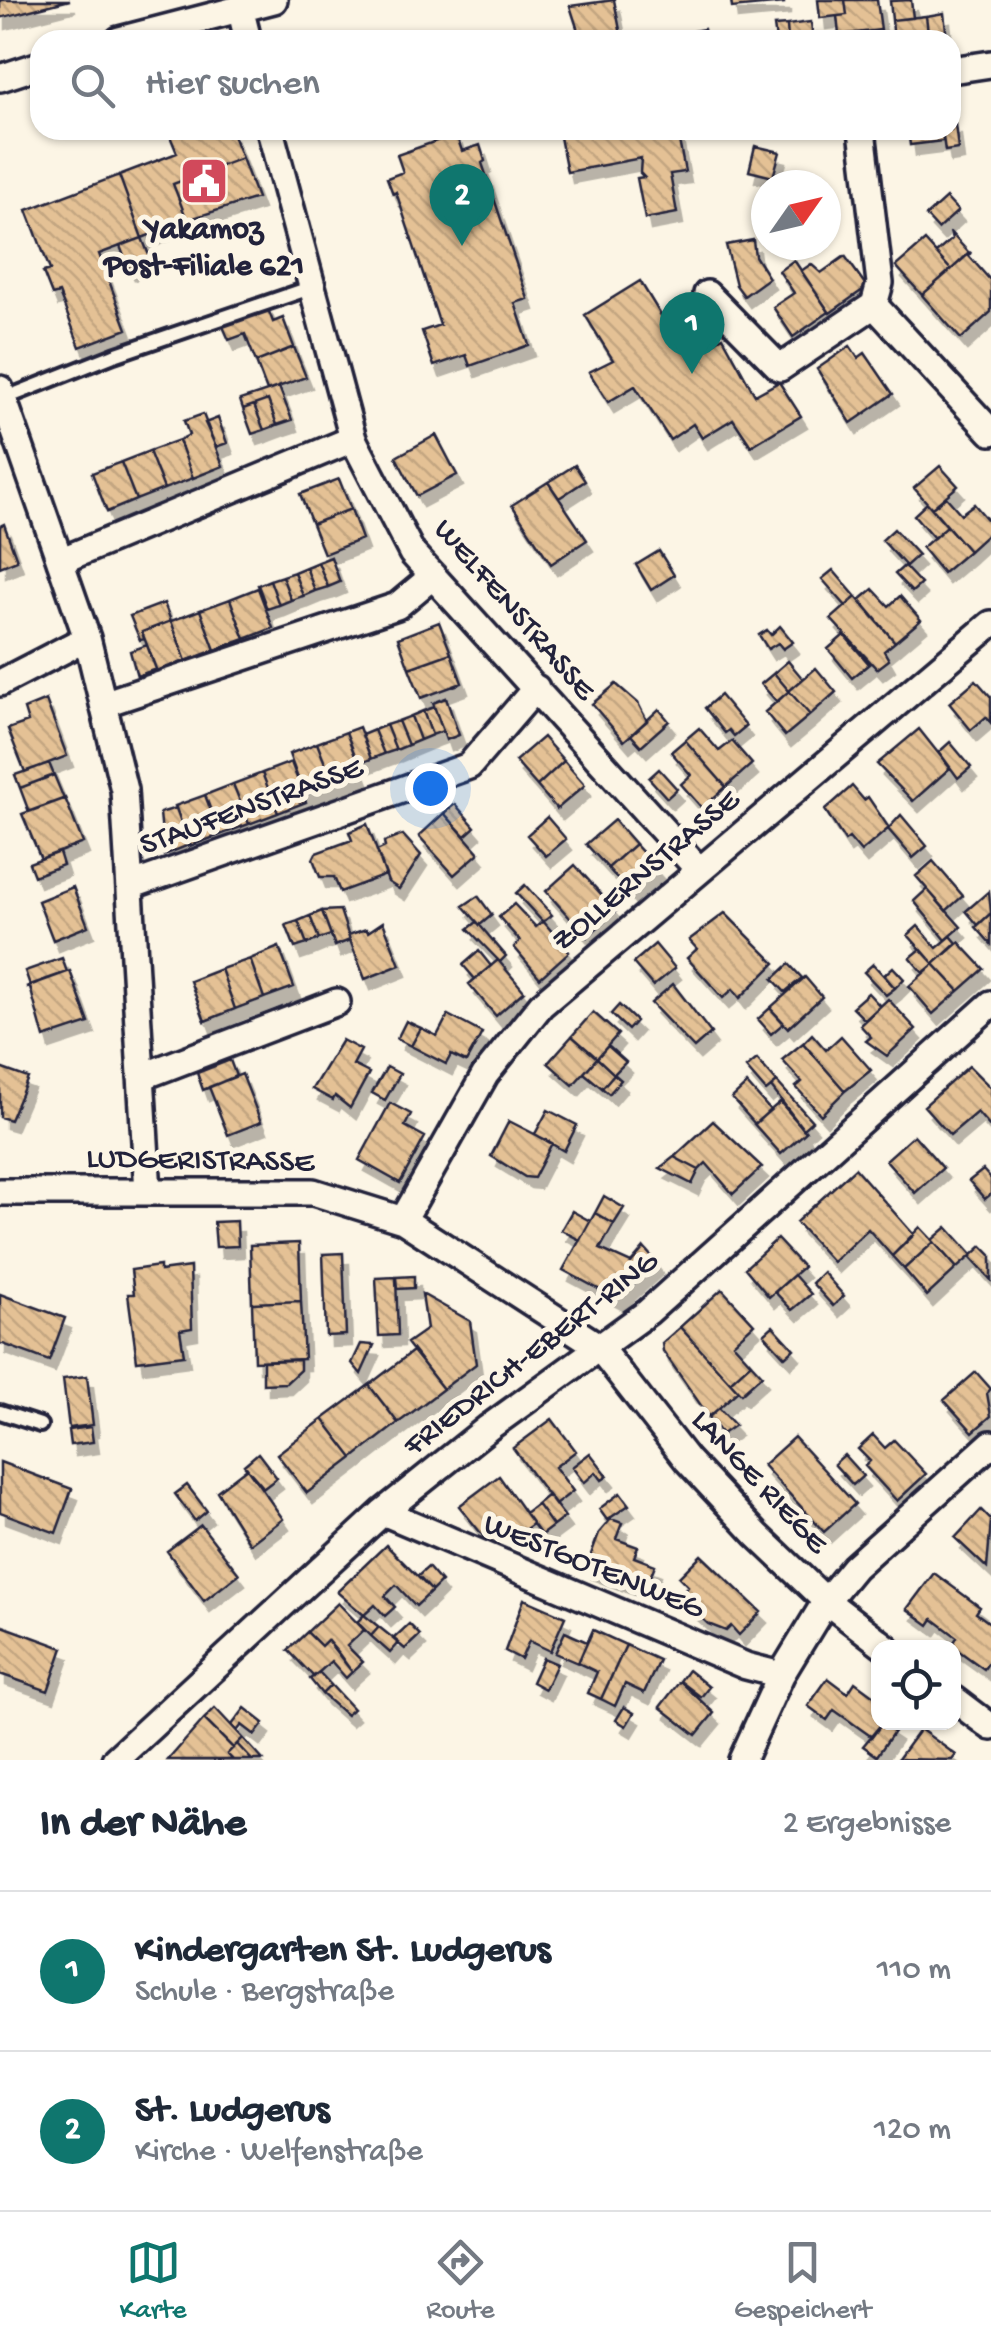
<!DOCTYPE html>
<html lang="de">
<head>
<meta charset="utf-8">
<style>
	:root { --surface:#fff; --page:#f6f6f7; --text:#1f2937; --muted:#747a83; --line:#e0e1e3; --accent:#0f766e }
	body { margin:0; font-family:"Gochi Hand",sans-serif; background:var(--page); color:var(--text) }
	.controls { position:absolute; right:30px; bottom:30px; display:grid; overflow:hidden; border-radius:20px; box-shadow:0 2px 8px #0004 }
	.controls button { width:90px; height:90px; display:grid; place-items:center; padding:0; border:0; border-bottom:2px solid var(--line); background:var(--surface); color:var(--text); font:50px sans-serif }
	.compass { position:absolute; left:751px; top:170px; width:90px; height:90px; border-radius:50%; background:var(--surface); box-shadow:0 2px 8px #0004; rotate:56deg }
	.you { position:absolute; left:430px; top:788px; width:35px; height:35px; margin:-25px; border:8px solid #fff; border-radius:50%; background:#1a73e8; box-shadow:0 0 0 15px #1a73e833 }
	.badge { display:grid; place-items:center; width:65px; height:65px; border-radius:50%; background:var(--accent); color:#fff; font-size:32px; font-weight:700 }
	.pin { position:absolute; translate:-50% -82px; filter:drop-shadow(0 2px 5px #0008) }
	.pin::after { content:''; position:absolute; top:52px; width:35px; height:30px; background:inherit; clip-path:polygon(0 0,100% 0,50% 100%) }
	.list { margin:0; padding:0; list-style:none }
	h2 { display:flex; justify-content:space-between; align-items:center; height:130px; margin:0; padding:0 40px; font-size:42px }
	h2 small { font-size:32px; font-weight:400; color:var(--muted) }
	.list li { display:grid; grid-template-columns:65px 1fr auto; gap:30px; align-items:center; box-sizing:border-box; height:160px; padding:0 40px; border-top:2px solid var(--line) }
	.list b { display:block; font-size:38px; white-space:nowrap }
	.list p { margin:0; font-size:32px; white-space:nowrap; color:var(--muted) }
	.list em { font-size:32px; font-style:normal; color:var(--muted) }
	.icon { flex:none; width:55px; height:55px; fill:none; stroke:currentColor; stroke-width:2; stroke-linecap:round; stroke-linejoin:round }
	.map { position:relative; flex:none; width:991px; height:1760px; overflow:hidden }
	.search { position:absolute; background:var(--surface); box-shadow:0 2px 8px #0004; left:30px; right:30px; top:30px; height:110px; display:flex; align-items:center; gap:25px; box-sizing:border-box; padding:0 35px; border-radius:30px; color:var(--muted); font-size:38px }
	.sheet { height:450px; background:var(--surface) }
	nav { display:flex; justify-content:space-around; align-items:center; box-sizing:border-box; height:140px; border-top:2px solid var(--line); background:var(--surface); font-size:28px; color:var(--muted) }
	nav a { display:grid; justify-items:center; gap:5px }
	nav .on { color:var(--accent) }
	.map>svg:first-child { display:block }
	.building { fill:url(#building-back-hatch); stroke:#22223b; stroke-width:2.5; filter:url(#shadow) }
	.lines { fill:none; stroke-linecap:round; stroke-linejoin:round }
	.lane-casing { stroke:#22223b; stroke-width:20 }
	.street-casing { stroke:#22223b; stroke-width:32 }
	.lane { stroke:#fcf5e5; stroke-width:12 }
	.street { stroke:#fcf5e5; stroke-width:25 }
	.labels { text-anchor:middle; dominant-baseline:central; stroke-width:10; stroke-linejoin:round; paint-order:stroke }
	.poi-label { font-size:32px; font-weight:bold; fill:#22223b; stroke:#fcf5e5 }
	.street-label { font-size:32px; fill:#22223b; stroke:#fcf5e5 }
</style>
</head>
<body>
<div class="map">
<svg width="991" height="1760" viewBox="0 0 991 1760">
	<defs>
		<pattern id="building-back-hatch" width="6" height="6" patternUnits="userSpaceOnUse" patternTransform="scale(2.5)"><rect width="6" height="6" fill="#e4c195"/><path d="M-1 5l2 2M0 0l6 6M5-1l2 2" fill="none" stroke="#c3a681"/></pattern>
		<filter id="shadow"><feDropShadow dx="6" dy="11" stdDeviation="0" flood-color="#0004"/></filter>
	</defs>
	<rect width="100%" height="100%" fill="#fcf5e5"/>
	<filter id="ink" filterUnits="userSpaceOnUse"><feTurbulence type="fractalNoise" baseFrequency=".01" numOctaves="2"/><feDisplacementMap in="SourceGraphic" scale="20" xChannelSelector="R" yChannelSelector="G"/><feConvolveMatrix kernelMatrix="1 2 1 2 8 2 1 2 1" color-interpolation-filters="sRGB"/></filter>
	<g filter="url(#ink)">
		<!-- building -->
		<path class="building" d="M0 0H70L0 18Z
			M614 0 622 40H581L570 6Z
			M731 0H784V3L732 8Z
			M818 0H845L847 15 820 18Z
			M845 0H877L881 30 839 35 837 16 847 15Z
			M911 0 913 18 892 20 890 1Z
			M944 13 947 39 929 40 926 16Z
			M926 16 929 40H894L892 20Z
			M811 22 813 39 788 40 787 25Z
			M787 25 788 40H776L774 26Z
			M704 29 706 40H689L688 32Z
			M881 30 882 40H840L839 35Z
			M951 124H955L958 149 945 151 942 130H951Z
			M186 130H231L242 158 173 184 187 220 142 238 119 175 177 153 170 136Z
			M570 130H677L685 172 670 174 677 213 645 219 637 178 644 177 640 173 641 158 567 172 559 132Z
			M908 130H942L943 141 910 145Z
			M456 134 462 151 480 145 485 161 482 163 528 299 515 303 529 345 470 366 466 355 434 366 422 331 440 325 396 192 393 194 387 178 403 172 397 155Z
			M755 146 780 152 773 177 749 171Z
			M242 158 257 198 187 220 173 184Z
			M119 175 142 238 99 254 127 329 80 347 59 293 52 295 43 272 50 270 27 210Z
			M946 198 958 211 938 229 926 216Z
			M950 232 969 253 951 270 925 241 936 253 952 239Z
			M142 238 151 260 129 269 120 246Z
			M753 240 755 256 769 278 744 296 736 285 726 245Z
			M925 241 951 270 922 295 896 266Z
			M971 252 969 256 991 281V312L961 339 922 295Z
			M845 256 867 287 830 313 801 271 811 264 821 273Z
			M794 260 829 312 793 337 773 307 794 293 779 271Z
			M640 281 665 322 680 313 683 318 702 307 714 325 705 334 711 344 723 337 755 395 779 382 801 416 751 446 733 419 702 438 693 424 670 440 635 386 608 402 589 372 613 360 585 315Z
			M266 304 273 322 283 318 294 347 256 362 245 334 229 340 221 322Z
			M850 346 858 358 865 353 893 394 851 423 817 369Z
			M294 347 306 377 267 391 256 362Z
			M279 387 292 420 277 425 268 400 243 409 240 400Z
			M268 400 277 425 264 430 254 405Z
			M254 405 264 430 252 434 243 409Z
			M203 414 223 466 193 478 179 440 189 435 184 421Z
			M218 418 227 443 216 447 205 423Z
			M436 435 457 475 417 496 396 457Z
			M179 440 193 478 164 489 149 451Z
			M149 451 164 489 136 500 121 462Z
			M121 462 136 500 107 512 92 473Z
			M575 465 585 481 559 498 548 482Z
			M940 466 958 486 932 508 914 488Z
			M339 479 351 509 312 524 300 494Z
			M548 482 587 540 551 564 512 505Z
			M946 497 961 514 974 504 991 524V531L969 551 932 508Z
			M927 503 947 526 934 538 914 515Z
			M351 509 362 539 324 554 312 524Z
			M4 524 17 560 0 567V526Z
			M947 526 969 551 943 573 922 548Z
			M894 529 918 555 906 566 882 540Z
			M659 551 674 575 651 590 636 565Z
			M331 557 340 582 328 587 318 562Z
			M318 562 328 587 315 591 306 567Z
			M904 566 921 584 912 592 895 574Z
			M306 567 315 591 303 596 294 572Z
			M833 570 856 597 846 606 822 579Z
			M294 572 303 596 291 600 282 576Z
			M282 576 291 600 279 605 270 580Z
			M270 580 279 605 267 609 258 585Z
			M258 588 273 628 245 639 230 599Z
			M873 589 889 606 900 596 921 620 895 642 860 600Z
			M856 597 895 642 884 651 889 660 877 669 831 619Z
			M230 599 245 639 215 650 200 610Z
			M164 603 171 621 142 632 144 639 140 640 130 616Z
			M200 610 215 650 186 661 171 621Z
			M171 621 186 661 157 672 142 632Z
			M439 622 451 653 409 668 398 638Z
			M780 626 793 642 783 649 778 643 768 649 759 635 767 630 771 635Z
			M844 635 869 664 852 678 828 649Z
			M147 645 156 669 137 676 130 651Z
			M451 653 462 683 421 698 409 668Z
			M788 661 803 679 789 691 774 673Z
			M816 668 836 692 810 715 789 691Z
			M774 673 789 691 777 702 761 684Z
			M976 680 991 697V723L986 717 971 730 949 703Z
			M616 684 638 703 647 721 624 741 592 704Z
			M789 691 810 715 785 736 765 712Z
			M720 695 746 726 734 736 729 730 725 733 705 708Z
			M446 698 459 735 446 740 433 703Z
			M46 700 67 756 25 772 8 729 28 722 24 709Z
			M434 707 443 731 432 735 423 711Z
			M659 709 669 721 641 746 631 735Z
			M423 711 432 735 420 740 411 716Z
			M411 716 420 740 408 745 398 721Z
			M398 721 408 745 396 750 386 725Z
			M386 725 396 750 384 754 374 730Z
			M359 727 371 759 358 764 346 732Z
			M699 728 719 751 732 741 752 764 726 787 685 740Z
			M919 729 950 768 913 801 877 764Z
			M374 730 384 754 371 759 362 735Z
			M346 732 362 773 333 784 317 743Z
			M543 737 564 761 537 786 515 761Z
			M685 740 726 787 702 808 681 784 691 775 671 752Z
			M950 742 971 767 958 778 939 752Z
			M317 743 333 784 304 795 289 754Z
			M564 761 585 785 557 809 537 786Z
			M291 762 306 802 278 813 262 773Z
			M49 763 54 775 20 788 15 775Z
			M659 769 677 789 667 798 649 778Z
			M262 773 278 813 249 824 233 784Z
			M54 775 64 799 29 812 20 788Z
			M233 784 249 824 220 835 205 795Z
			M852 786 864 800 868 797 889 828 861 852 849 838 845 841 825 810Z
			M205 795 220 835 190 846 175 806Z
			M65 798 83 843 41 859 22 814Z
			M455 804 475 827 465 836 444 813Z
			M176 808 189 845 164 855 160 813Z
			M444 813 479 853 454 875 419 836Z
			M901 815 927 846 913 858 888 829Z
			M547 817 566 839 546 856 527 835Z
			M614 820 635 844 608 868 586 844Z
			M367 824 386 875 340 892 334 877H320L313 859 316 853 352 840 349 832Z
			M403 835 421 855 399 889 388 882 377 851 385 847 384 842Z
			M635 844 657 868 629 892 608 868Z
			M59 852 63 865 34 876 29 863Z
			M933 861 963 896 946 911 916 876Z
			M575 865 616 911 587 937 546 891Z
			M525 885 552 915 543 922 516 893Z
			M73 887 88 926 53 940 38 901Z
			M927 889 961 927 946 940 914 901Z
			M989 891 991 913 978 925 966 911Z
			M478 896 492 915 480 925 463 906Z
			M514 904 536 927 543 921 569 952 540 978 514 947 520 941 499 917Z
			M340 910 350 940 335 946 322 911Z
			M322 911 331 935 319 939 310 916Z
			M725 913 775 963 740 998 733 989 723 998 687 958 697 949 689 940Z
			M991 913V944L976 927Z
			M310 916 319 939 307 944 298 921Z
			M298 921 307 944 295 948 286 925Z
			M383 922 400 965 365 979 348 935 366 929 368 932Z
			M477 922 506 956 500 962 468 929Z
			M918 926 937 948 951 936 957 943 934 964 908 935Z
			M959 942 984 969 959 991 934 964Z
			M655 944 675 968 653 986 633 963Z
			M279 947 294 987 264 998 250 959Z
			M921 949 934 964 923 973 910 958Z
			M479 951 491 966 475 979 463 965Z
			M62 958 67 972 30 985 25 971Z
			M250 959 264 998 235 1009 221 969Z
			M498 960 524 991 496 1016 469 984Z
			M789 964 802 978 785 992 773 979Z
			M873 964 895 988 886 995 864 972Z
			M934 964 959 991 933 1014 909 986Z
			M893 967 904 979 895 988 884 975Z
			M221 969 235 1009 205 1021 190 981Z
			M70 971 89 1023 44 1038 30 987H26Z
			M805 977 822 997 788 1028 770 1008Z
			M673 984 711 1033 694 1048 651 1003Z
			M868 993 880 1006 865 1020 852 1007Z
			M888 999 916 1029 887 1056 866 1041 871 1037 860 1025Z
			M619 1005 636 1021 628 1030 611 1014Z
			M770 1008 784 1023 771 1034 758 1019Z
			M593 1012 618 1034 597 1058 572 1036Z
			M448 1015 482 1033 466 1062 451 1055 446 1064 411 1046 421 1028 437 1036Z
			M406 1021 421 1028 411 1046 397 1039Z
			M812 1034 826 1050 841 1036 871 1070 845 1091 803 1043Z
			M572 1036 597 1058 573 1085 548 1063Z
			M342 1040 361 1050 353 1065 369 1073 350 1108 335 1096 333 1100 312 1089Z
			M803 1043 845 1091 821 1115 796 1087 802 1082 782 1060Z
			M608 1046 626 1062 614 1074 597 1058Z
			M597 1058 614 1074 602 1088 584 1073Z
			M757 1059 777 1082 766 1091 746 1068Z
			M230 1060 236 1076 203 1090 197 1073Z
			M969 1066 991 1088V1128L977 1112 950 1135 924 1106Z
			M387 1067 400 1074 385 1100 372 1093Z
			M0 1068 28 1078 10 1120 0 1117Z
			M242 1074 261 1122 228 1135 209 1087Z
			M614 1074 621 1080 609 1094 602 1088Z
			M777 1082 812 1121 803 1129 771 1087Z
			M747 1084 770 1110 755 1124 732 1098Z
			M780 1102 806 1132 781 1154 754 1124Z
			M390 1103 411 1114 405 1126 425 1137 400 1183 359 1160Z
			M548 1110 577 1125 564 1151 535 1134Z
			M509 1121 552 1143 534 1178 525 1177 491 1156Z
			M713 1121 762 1167 733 1194 706 1163 699 1170 674 1157Z
			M914 1135 943 1168 915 1193 886 1160Z
			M674 1157 699 1170 692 1184 660 1168Z
			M855 1168 914 1235 892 1256 868 1229 833 1262 796 1222Z
			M983 1170 991 1179V1194L985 1199 969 1181Z
			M604 1196 624 1208 614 1224 595 1213Z
			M572 1211 590 1221 580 1240 561 1230Z
			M595 1213 614 1224 600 1249 631 1263 644 1248 657 1263 617 1299 563 1270Z
			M237 1221 238 1246 216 1247 214 1222Z
			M920 1227 934 1242 904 1269 892 1256Z
			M947 1227 972 1255 957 1268 932 1240Z
			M777 1239 803 1267 769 1297 745 1268Z
			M934 1242 957 1268 927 1296 904 1269Z
			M299 1243 301 1301 252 1303 250 1245Z
			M982 1246 991 1255V1280L970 1257Z
			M343 1253 346 1335 326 1336 323 1254Z
			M160 1266V1271L190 1267 192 1328 180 1330 184 1355 137 1361 128 1294H134L131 1270Z
			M823 1272 844 1296 833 1306 812 1283Z
			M794 1275 811 1294 792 1310 775 1292Z
			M414 1276V1288L397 1289 396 1277Z
			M396 1277 398 1335 379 1336 376 1278Z
			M722 1289 754 1324 733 1343 751 1363 730 1382 680 1327Z
			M0 1294 65 1318 49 1361 0 1343Z
			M422 1294 470 1321 476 1364 443 1389 407 1343 427 1329Z
			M301 1301 304 1359 254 1361 252 1303Z
			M773 1326 794 1349 785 1357 764 1334Z
			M680 1327 738 1391 709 1417 663 1351 662 1343Z
			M361 1344 374 1345 361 1374 352 1363Z
			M413 1351 443 1389 398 1423 369 1385Z
			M300 1360V1370L286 1383 263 1384V1361Z
			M751 1363 762 1375 741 1394 730 1382Z
			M976 1372 991 1389 987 1393 991 1416 973 1432 944 1400Z
			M87 1376 93 1425 69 1428 63 1379Z
			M369 1385 398 1423 353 1458 323 1419Z
			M719 1408 735 1425 722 1434 709 1417Z
			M323 1419 353 1458 307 1493 277 1454Z
			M552 1419 576 1451 555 1467 573 1491 555 1505 513 1448Z
			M91 1427 93 1442 70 1445 68 1430Z
			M873 1435 885 1448 894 1440 926 1474 897 1501 865 1466 870 1461 858 1449Z
			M794 1437 855 1504 824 1532 763 1465Z
			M258 1453 277 1478 264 1488 244 1465Z
			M590 1453 608 1476 602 1480 596 1472 584 1483 572 1467Z
			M844 1455 863 1476 853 1485 834 1464Z
			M0 1462 72 1489 56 1533 0 1512Z
			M247 1468 283 1519 250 1544 217 1491Z
			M499 1476 533 1524 518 1534 504 1522 484 1537 459 1506Z
			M187 1485 207 1511 195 1521 175 1494Z
			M620 1493 629 1505 607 1520 599 1509Z
			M548 1495 565 1517 553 1526 537 1504Z
			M537 1504 553 1526 541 1535 525 1513Z
			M981 1510 991 1520 987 1568 955 1538Z
			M611 1519 622 1523 616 1539 638 1547 634 1557 655 1565 645 1590 586 1568 599 1533Z
			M201 1525 239 1574 204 1601 167 1551Z
			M386 1545 432 1591 416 1606 396 1585 385 1596 395 1607 385 1616 375 1605 364 1615 337 1592Z
			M701 1555 761 1612 739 1635 731 1626 726 1631 708 1624 678 1596 688 1586 679 1577Z
			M428 1567 441 1582 432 1591 418 1576Z
			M934 1573 980 1607 976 1613 991 1624V1659L984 1669 952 1646 957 1637 933 1619 929 1625 907 1609Z
			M524 1599 565 1617 550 1651 529 1641 521 1659 505 1651Z
			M338 1603 364 1630 347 1646 363 1662 352 1672 327 1640 321 1646 307 1632Z
			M364 1615 379 1627 371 1636 357 1622Z
			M409 1624 420 1635 405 1649 393 1639Z
			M0 1625 63 1648 48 1691 0 1674Z
			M379 1627 399 1643 390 1653 371 1636Z
			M593 1630 626 1645 601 1699 588 1693 597 1672 578 1663Z
			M307 1632 321 1646 327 1640 339 1654 352 1672 346 1678 331 1661 314 1677 288 1650Z
			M565 1632 587 1642 578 1663 555 1653Z
			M626 1645 659 1660 644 1693 625 1684 615 1706 601 1699Z
			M543 1658 557 1664 545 1689 532 1682Z
			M688 1670 709 1687 701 1697 680 1681Z
			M319 1672 331 1685 322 1694 310 1679Z
			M828 1678 848 1693 855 1682 878 1699V1722H883L872 1737 834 1710 827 1720 808 1706Z
			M680 1681 714 1713 696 1735 660 1707Z
			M331 1685 353 1709 346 1715 322 1694Z
			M624 1707 634 1713 626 1726 616 1720Z
			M215 1708 243 1738 233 1748 204 1719Z
			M245 1708 264 1723 255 1735 242 1725 237 1731 232 1725Z
			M204 1719 233 1748 227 1754 233 1760H168Z
			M883 1722 895 1730 877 1756 863 1746Z
			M920 1729 956 1755 952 1760 898 1759Z
			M243 1738 263 1760H252L237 1744Z
			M237 1744 252 1760H233L227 1754Z"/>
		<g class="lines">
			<!-- lane casing -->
			<g class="lane-casing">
				<path id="lane" d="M3 399 114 355 310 288
					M0 1412 40 1425"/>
			</g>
			<!-- street casing -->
			<g class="street-casing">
				<path id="street" d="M240 8 248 40
					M119 40 274 0
					M951 70 991 64
					M0 78 40 65
					M270 130 353 439 412 553 699 870
					M862 130 880 283 874 305 991 432
					M707 294 780 368 874 305
					M0 389 87 638 124 790 148 1192
					M60 561 353 439
					M0 683 87 638
					M103 704 397 606 433 576
					M130 886 469 766 536 688
					M141 1077 337 1002
					M0 1192H313L403 1220 598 1346 687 1460 757 1535 826 1601 887 1648
					M403 1220 485 1075 541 1005 991 624
					M383 1512 746 1666 781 1675
					M954 1699 991 1727
					M115 1760 383 1512 488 1428 648 1312 991 1004
					M742 1760 781 1675 826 1601 854 1567 991 1444"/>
			</g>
			<!-- lane -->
			<use href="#lane" class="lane"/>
			<!-- street -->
			<use href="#street" class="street"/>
		</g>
	</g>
	<!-- icons -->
	<defs>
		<g id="civic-square" transform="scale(2.5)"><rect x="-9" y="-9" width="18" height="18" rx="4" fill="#d1495b" stroke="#fcf5e5"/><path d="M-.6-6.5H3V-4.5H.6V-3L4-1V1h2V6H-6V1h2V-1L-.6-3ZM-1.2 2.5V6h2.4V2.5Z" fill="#fff"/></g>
	</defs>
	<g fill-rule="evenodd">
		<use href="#civic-square" x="204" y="181"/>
	</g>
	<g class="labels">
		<!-- poi labels -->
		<g class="poi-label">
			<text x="204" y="231">Yakamoz<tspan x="204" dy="37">Post-Filiale 621</tspan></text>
		</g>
		<!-- street labels -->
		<g class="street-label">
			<text transform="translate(513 611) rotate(49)">WELFENSTRASSE</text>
			<text transform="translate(252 808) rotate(-20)">STAUFENSTRASSE</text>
			<text transform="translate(647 872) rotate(-40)">ZOLLERNSTRASSE</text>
			<text transform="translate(200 1162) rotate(1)">LUDGERISTRASSE</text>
			<text transform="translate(532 1355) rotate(-38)">FRIEDRICH-EBERT-RING</text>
			<text transform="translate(758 1483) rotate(47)">LANGE RIEGE</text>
			<text transform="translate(593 1568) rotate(22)">WESTGOTENWEG</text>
		</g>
	</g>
</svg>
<div class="controls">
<button><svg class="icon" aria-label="locate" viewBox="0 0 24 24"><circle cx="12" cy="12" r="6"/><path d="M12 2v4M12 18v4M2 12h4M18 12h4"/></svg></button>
</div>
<svg class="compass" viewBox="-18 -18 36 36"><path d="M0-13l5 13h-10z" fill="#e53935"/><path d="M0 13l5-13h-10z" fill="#747a83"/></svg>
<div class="you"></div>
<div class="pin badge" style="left:692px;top:374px">1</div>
<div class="pin badge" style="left:462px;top:246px">2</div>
<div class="search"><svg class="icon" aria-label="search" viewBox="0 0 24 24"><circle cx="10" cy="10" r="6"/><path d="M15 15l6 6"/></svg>Hier suchen</div>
</div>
<section class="sheet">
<h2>In der Nähe<small>2 Ergebnisse</small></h2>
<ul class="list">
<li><span class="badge">1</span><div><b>Kindergarten St. Ludgerus</b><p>Schule · Bergstraße</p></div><em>110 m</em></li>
<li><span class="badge">2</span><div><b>St. Ludgerus</b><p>Kirche · Welfenstraße</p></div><em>120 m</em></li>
</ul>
</section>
<nav>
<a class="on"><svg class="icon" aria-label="map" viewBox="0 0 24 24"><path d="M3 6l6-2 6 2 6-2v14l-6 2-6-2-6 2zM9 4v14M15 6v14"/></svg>Karte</a>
<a><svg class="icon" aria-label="directions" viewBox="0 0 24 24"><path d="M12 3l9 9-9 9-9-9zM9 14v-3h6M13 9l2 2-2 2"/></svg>Route</a>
<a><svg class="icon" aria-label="saved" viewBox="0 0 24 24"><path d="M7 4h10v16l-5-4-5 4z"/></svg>Gespeichert</a>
</nav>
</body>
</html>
